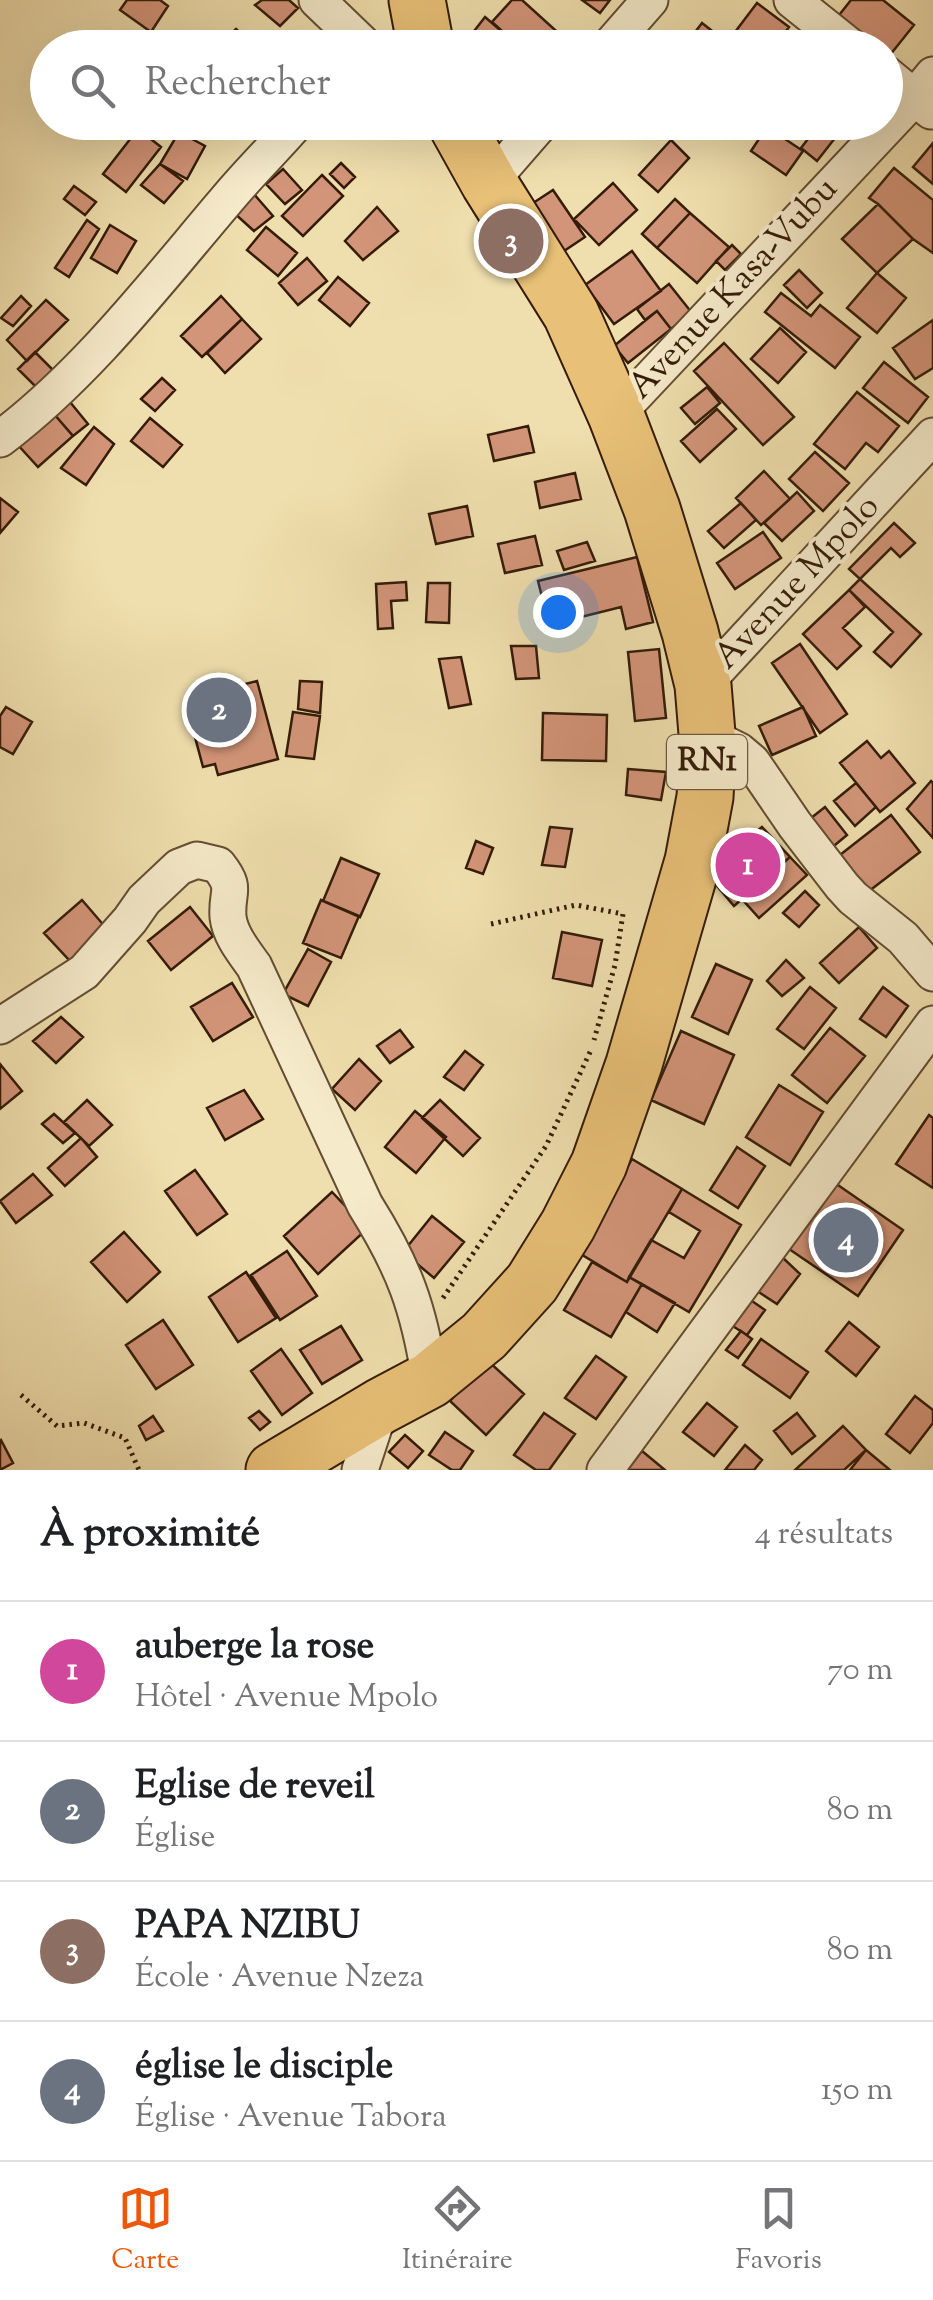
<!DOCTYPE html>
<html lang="fr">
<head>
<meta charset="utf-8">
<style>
	:root { --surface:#fff; --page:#f6f6f6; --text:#202124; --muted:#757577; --line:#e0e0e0; --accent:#ea580c }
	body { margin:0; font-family:"Sorts Mill Goudy",serif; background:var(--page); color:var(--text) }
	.you { position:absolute; left:558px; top:612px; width:35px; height:35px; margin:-25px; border:8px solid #fff; border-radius:50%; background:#1a73e8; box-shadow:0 0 0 15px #1a73e833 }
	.badge { display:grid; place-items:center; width:65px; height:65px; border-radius:50%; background:var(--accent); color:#fff; font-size:32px; font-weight:700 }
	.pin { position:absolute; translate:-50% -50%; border:5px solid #fff; box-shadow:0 2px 10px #0006 }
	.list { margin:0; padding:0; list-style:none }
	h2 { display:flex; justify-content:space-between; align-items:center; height:130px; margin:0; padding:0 40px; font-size:42px }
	h2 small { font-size:32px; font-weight:400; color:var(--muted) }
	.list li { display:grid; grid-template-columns:65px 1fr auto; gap:30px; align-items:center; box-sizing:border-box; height:140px; padding:0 40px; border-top:2px solid var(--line) }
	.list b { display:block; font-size:38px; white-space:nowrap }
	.list p { margin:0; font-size:32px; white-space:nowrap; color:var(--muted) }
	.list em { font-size:32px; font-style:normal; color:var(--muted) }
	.icon { flex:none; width:55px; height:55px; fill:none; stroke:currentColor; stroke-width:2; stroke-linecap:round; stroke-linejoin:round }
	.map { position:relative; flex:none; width:933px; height:1470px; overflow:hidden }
	.search { position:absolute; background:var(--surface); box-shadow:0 10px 40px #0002; left:30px; right:30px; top:30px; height:110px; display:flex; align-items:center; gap:25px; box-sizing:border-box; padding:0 35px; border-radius:55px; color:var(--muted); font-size:38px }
	.sheet { height:690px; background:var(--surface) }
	nav { display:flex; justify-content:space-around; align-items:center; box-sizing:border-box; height:140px; border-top:2px solid var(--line); background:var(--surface); font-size:28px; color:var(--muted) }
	nav a { display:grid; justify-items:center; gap:5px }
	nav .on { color:var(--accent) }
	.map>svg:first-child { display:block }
	.building { fill:#d39579; stroke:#341c09; stroke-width:2.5 }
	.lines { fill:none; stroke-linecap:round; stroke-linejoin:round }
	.street-casing { stroke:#634d32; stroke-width:39 }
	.highway-casing { stroke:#341c09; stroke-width:59 }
	.path { stroke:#341c09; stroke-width:5; stroke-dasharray:2.5 5; stroke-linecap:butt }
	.street { stroke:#f5eaca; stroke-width:35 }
	.highway { stroke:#e8c077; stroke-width:55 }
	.labels { text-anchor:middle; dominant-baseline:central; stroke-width:8; stroke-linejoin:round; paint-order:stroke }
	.shield { fill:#f5eaca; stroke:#6e5a43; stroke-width:2.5 }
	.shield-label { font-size:32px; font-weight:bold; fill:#341c09 }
	.street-label { font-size:35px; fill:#341c09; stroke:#f5eaca }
</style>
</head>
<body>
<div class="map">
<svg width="933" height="1470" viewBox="0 0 933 1470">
	<rect width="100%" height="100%" fill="#f0dfae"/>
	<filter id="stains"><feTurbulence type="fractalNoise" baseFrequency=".002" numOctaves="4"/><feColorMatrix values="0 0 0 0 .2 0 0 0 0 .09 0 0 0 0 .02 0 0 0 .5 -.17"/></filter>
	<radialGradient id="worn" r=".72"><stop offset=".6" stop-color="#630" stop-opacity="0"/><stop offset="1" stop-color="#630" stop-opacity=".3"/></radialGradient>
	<!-- building -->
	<path class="building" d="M127 0H160L168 6 151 32 120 10Z
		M262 0H289L298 8 280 26 255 5Z
		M512 0H522L575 48H521L492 22Z
		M582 0H610L600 13Z
		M851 0H883L914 25 886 60V48H871L836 19Z
		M757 3 789 27 774 48H740L729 40Z
		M485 17 507 36 498 48H461Z
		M702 23 734 48H683Z
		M236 29 256 48H217Z
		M481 122H512L498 138Z
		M821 122H826L839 133 817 161 801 148Z
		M840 122H860L853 132Z
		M767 127 803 151 786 175 751 151Z
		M138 129 161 147 126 192 103 174Z
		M179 132 205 146 187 179 160 164Z
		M671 140 689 158 658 192 639 175Z
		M933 143V184L913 167Z
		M341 163 355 177 344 188 330 174Z
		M160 164 183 181 164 203 141 185Z
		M894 168 933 200V253L913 239 878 204 869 198Z
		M283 169 302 190 285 204 266 184Z
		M322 175 343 196 303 236 282 216Z
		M613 183 637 210 599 245 574 219Z
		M74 186 96 202 85 215 64 199Z
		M553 190 585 237 561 253 530 205Z
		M253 193 273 216 254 231 233 212Z
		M675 199 690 213 657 248 642 234Z
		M878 204 913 239 877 273 842 239Z
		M377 207 398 231 363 260 345 241Z
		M690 213 729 247 697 283 657 248Z
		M87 220 99 229 69 277 55 268Z
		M110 225 136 241 117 273 91 258Z
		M266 227 297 253 278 276 247 250Z
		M732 245 741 254 725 270 716 261Z
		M632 251 661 291 614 324 585 285Z
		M307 258 327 281 298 305 279 283Z
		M799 270 822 293 807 308 784 285Z
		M877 273 906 298 877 333 847 308Z
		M338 277 369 303 350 326 319 300Z
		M669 284 692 313 671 329 657 311 645 320 637 309Z
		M781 293 811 316 820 305 860 337 835 368 765 312Z
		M21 296 31 306 13 326 1 318Z
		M221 296 242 319 202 357 181 336Z
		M46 300 68 320 27 361 7 340Z
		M657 311 671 329 628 363 614 346Z
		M242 319 261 339 225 373 207 353Z
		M933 320V368L915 379 893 348Z
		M780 328 806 352 778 383 751 359Z
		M724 343 794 417 763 445 694 371Z
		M35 352 56 373 39 390 18 369Z
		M884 362 928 397 908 423 863 388Z
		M162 378 175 390 155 411 141 399Z
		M707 387 720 403 695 424 681 408Z
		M857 392 899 426 878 452 866 443 845 469 814 444Z
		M70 402 88 424 73 436 54 414Z
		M717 409 736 429 700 462 681 441Z
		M54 414 73 436 38 467 17 444Z
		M150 418 182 445 163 467 131 441Z
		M528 426 534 452 494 461 488 435Z
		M94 427 114 444 86 485 61 468Z
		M815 452 849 483 823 511 789 479Z
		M764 471 790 499 761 525 736 498Z
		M575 473 581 499 540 508 535 482Z
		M797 492 814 511 782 541 764 523Z
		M0 498 18 512 0 533Z
		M741 503 756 520 724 548 708 531Z
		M467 506 473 536 436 544 429 514Z
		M894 523 915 543 900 557 891 548 860 579 849 569Z
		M763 532 781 558 735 589 717 563Z
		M535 536 542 565 505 573 498 544Z
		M587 542 595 561 564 570 557 551Z
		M637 557 653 622 626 629 621 607 549 625 538 581Z
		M860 579 921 634 891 667 874 652 893 632 849 590Z
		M406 582 407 600 391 601 393 628 378 629 376 584Z
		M428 583H450L449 623 426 622Z
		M849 590 865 607 843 628 861 646 837 669 803 634Z
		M800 644 847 714 820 733 772 663Z
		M511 646H536L539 678 516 679Z
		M659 649 666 718 635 721 628 652Z
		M461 657 471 704 449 708 439 659Z
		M257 681 278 759 218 775 215 764 203 767 188 711 194 697Z
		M300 681 322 682 320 713 298 709Z
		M6 707 32 722 13 754 0 747V716Z
		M803 707 816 736 772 755 759 726Z
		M293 712 320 716 314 759 286 756Z
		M543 713 607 715 606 761 542 760Z
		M867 741 881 758 889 751 915 783 880 812 840 763Z
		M628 769 666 772 661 800 626 795Z
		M931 781 933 783V838L907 809Z
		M856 783 876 807 855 826 834 801Z
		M825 807 847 835 829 850 806 822Z
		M891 815 920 852 860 898 831 862Z
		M550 827 572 829 565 867 542 865Z
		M762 827 790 857 734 906 706 873Z
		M476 841 493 848 483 874 466 868Z
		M790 857 807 875 759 918 742 899Z
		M341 858 379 874 360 917 323 901Z
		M805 891 819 905 799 927 783 913Z
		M82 900 107 929 70 961 44 933Z
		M321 900 359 916 341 958 303 943Z
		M190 907 213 936 171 970 148 941Z
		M859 927 877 948 839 983 820 963Z
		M562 932 602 940 592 986 553 978Z
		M308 949 331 962 308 1006 283 994Z
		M786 960 804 978 782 996 767 981Z
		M716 964 752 980 728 1034 692 1017Z
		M232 983 253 1017 213 1041 191 1007Z
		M810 987 836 1008 804 1049 777 1029Z
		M883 987 908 1006 886 1037 860 1019Z
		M61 1017 83 1037 56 1063 33 1041Z
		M830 1028 865 1056 827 1103 792 1075Z
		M400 1030 413 1047 390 1063 377 1046Z
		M681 1031 734 1055 704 1124 651 1100Z
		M465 1051 483 1065 464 1090 444 1077Z
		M359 1059 381 1081 355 1110 332 1089Z
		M0 1064 22 1091 0 1109Z
		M779 1085 823 1112 790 1165 746 1137Z
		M244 1090 263 1119 225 1140 207 1108Z
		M87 1100 112 1125 89 1146 64 1122Z
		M440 1100 480 1138 463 1156 422 1118Z
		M415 1111 446 1137 416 1173 385 1147Z
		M54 1114 75 1133 63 1143 42 1124Z
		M929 1115 933 1118V1188L896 1164Z
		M81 1138 97 1157 65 1186 48 1168Z
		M737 1147 765 1166 738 1208 710 1190Z
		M632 1159 682 1189 627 1282 579 1253Z
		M195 1170 227 1214 197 1235 165 1191Z
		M33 1174 52 1195 16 1223 0 1201Z
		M835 1183 903 1230 858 1296 789 1249Z
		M682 1189 741 1225 689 1312 629 1277 651 1240 684 1258 700 1231 669 1212Z
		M332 1192 367 1229 318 1274 284 1236Z
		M432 1216 464 1242 434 1278 403 1252Z
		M124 1232 160 1272 127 1302 91 1262Z
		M287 1251 317 1296 280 1320 251 1275Z
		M782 1257 800 1274 777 1304 757 1291Z
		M592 1262 627 1282 629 1277 642 1284 611 1337 564 1310Z
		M246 1272 276 1318 238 1342 209 1297Z
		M642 1284 675 1303 657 1332 626 1312Z
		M749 1299 765 1310 747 1335 731 1325Z
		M163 1320 193 1365 156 1389 126 1345Z
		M849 1322 879 1347 856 1376 826 1351Z
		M341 1326 362 1360 322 1384 300 1350Z
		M741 1331 752 1339 738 1358 726 1350Z
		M761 1339 808 1372 790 1398 743 1365Z
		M281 1349 312 1393 282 1415 251 1371Z
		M596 1356 626 1377 596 1419 565 1398Z
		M487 1360 524 1394 486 1435 450 1401Z
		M915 1396 933 1410V1423L910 1453 886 1434Z
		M707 1403 737 1427 714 1456 683 1432Z
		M259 1411 270 1422 260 1430 249 1418Z
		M544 1413 575 1434 549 1470H536L514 1455Z
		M797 1413 815 1436 792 1454 774 1431Z
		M153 1416 163 1431 146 1440 139 1426Z
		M843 1426 866 1450 844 1470H795Z
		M445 1432 473 1451 460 1470H452L429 1455Z
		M405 1435 423 1451 408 1468 389 1452Z
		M1 1440 13 1463 0 1470V1441Z
		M745 1445 762 1460 754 1470H725Z
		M866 1450 890 1470H850Z
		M642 1451 665 1470H627Z"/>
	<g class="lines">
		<!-- street casing -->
		<g class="street-casing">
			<path id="street" d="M317 0 367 48
				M792 0 852 48
				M608 48 650 0
				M886 74 931 111
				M489 183 542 122
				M616 415 915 97 933 75
				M0 439C91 370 161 276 235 190 255 167 277 145 297 122
				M703 685 933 436
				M708 746 725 744 739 751 752 762 795 825 842 886 853 898 903 938 933 973
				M0 1026 84 972 130 920 144 900 179 867 197 860 218 865C238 890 226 890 228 917 230 935 244 952 254 966L365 1205C404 1267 419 1308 430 1380
				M360 1470 381 1406
				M605 1470 933 1024"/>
		</g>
		<!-- highway casing -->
		<g class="highway-casing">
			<path id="highway" d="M417 0 426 48
				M274 1470 381 1406 430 1380 484 1336 532 1283 568 1225 599 1164 634 1064 693 861 705 797 708 746 703 685 690 632 652 509 616 415 571 314 489 183 455 122"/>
		</g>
		<!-- path -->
		<path class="path" d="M491 924 576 905 623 914 615 965 594 1040
			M443 1298 546 1146 591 1050
			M21 1395 57 1426 84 1423 125 1438 139 1470"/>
		<!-- street -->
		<use href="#street" class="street"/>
		<!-- highway -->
		<use href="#highway" class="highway"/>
	</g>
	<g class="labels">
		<!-- shield labels -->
		<rect class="shield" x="667" y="735" width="80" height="54" rx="8"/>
		<g class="shield-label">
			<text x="707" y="762">RN1</text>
		</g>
		<!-- street labels -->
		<g class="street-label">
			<text transform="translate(734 289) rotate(-47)">Avenue Kasa-Vubu</text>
			<text transform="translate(798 583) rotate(-47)">Avenue Mpolo</text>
		</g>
	</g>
	<rect width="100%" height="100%" filter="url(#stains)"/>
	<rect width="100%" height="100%" fill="url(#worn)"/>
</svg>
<div class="you"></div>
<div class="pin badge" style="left:748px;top:865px;background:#d1479c">1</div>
<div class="pin badge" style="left:219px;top:710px;background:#6b7280">2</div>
<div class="pin badge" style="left:511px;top:241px;background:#8d6e63">3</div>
<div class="pin badge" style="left:846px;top:1240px;background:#6b7280">4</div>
<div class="search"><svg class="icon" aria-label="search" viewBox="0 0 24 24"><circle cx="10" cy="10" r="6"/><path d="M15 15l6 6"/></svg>Rechercher</div>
</div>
<section class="sheet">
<h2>À proximité<small>4 résultats</small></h2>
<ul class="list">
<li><span class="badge" style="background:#d1479c">1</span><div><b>auberge la rose</b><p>Hôtel · Avenue Mpolo</p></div><em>70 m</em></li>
<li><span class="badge" style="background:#6b7280">2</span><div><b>Eglise de reveil</b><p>Église</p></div><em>80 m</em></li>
<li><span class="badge" style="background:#8d6e63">3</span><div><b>PAPA NZIBU</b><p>École · Avenue Nzeza</p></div><em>80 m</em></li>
<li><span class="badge" style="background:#6b7280">4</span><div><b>église le disciple</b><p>Église · Avenue Tabora</p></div><em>150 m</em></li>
</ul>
</section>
<nav>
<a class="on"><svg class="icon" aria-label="map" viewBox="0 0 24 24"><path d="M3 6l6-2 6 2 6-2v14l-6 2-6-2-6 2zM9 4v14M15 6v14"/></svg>Carte</a>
<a><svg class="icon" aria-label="directions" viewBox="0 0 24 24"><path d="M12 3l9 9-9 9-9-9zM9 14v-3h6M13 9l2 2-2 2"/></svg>Itinéraire</a>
<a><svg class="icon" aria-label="saved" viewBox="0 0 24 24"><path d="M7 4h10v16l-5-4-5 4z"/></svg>Favoris</a>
</nav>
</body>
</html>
